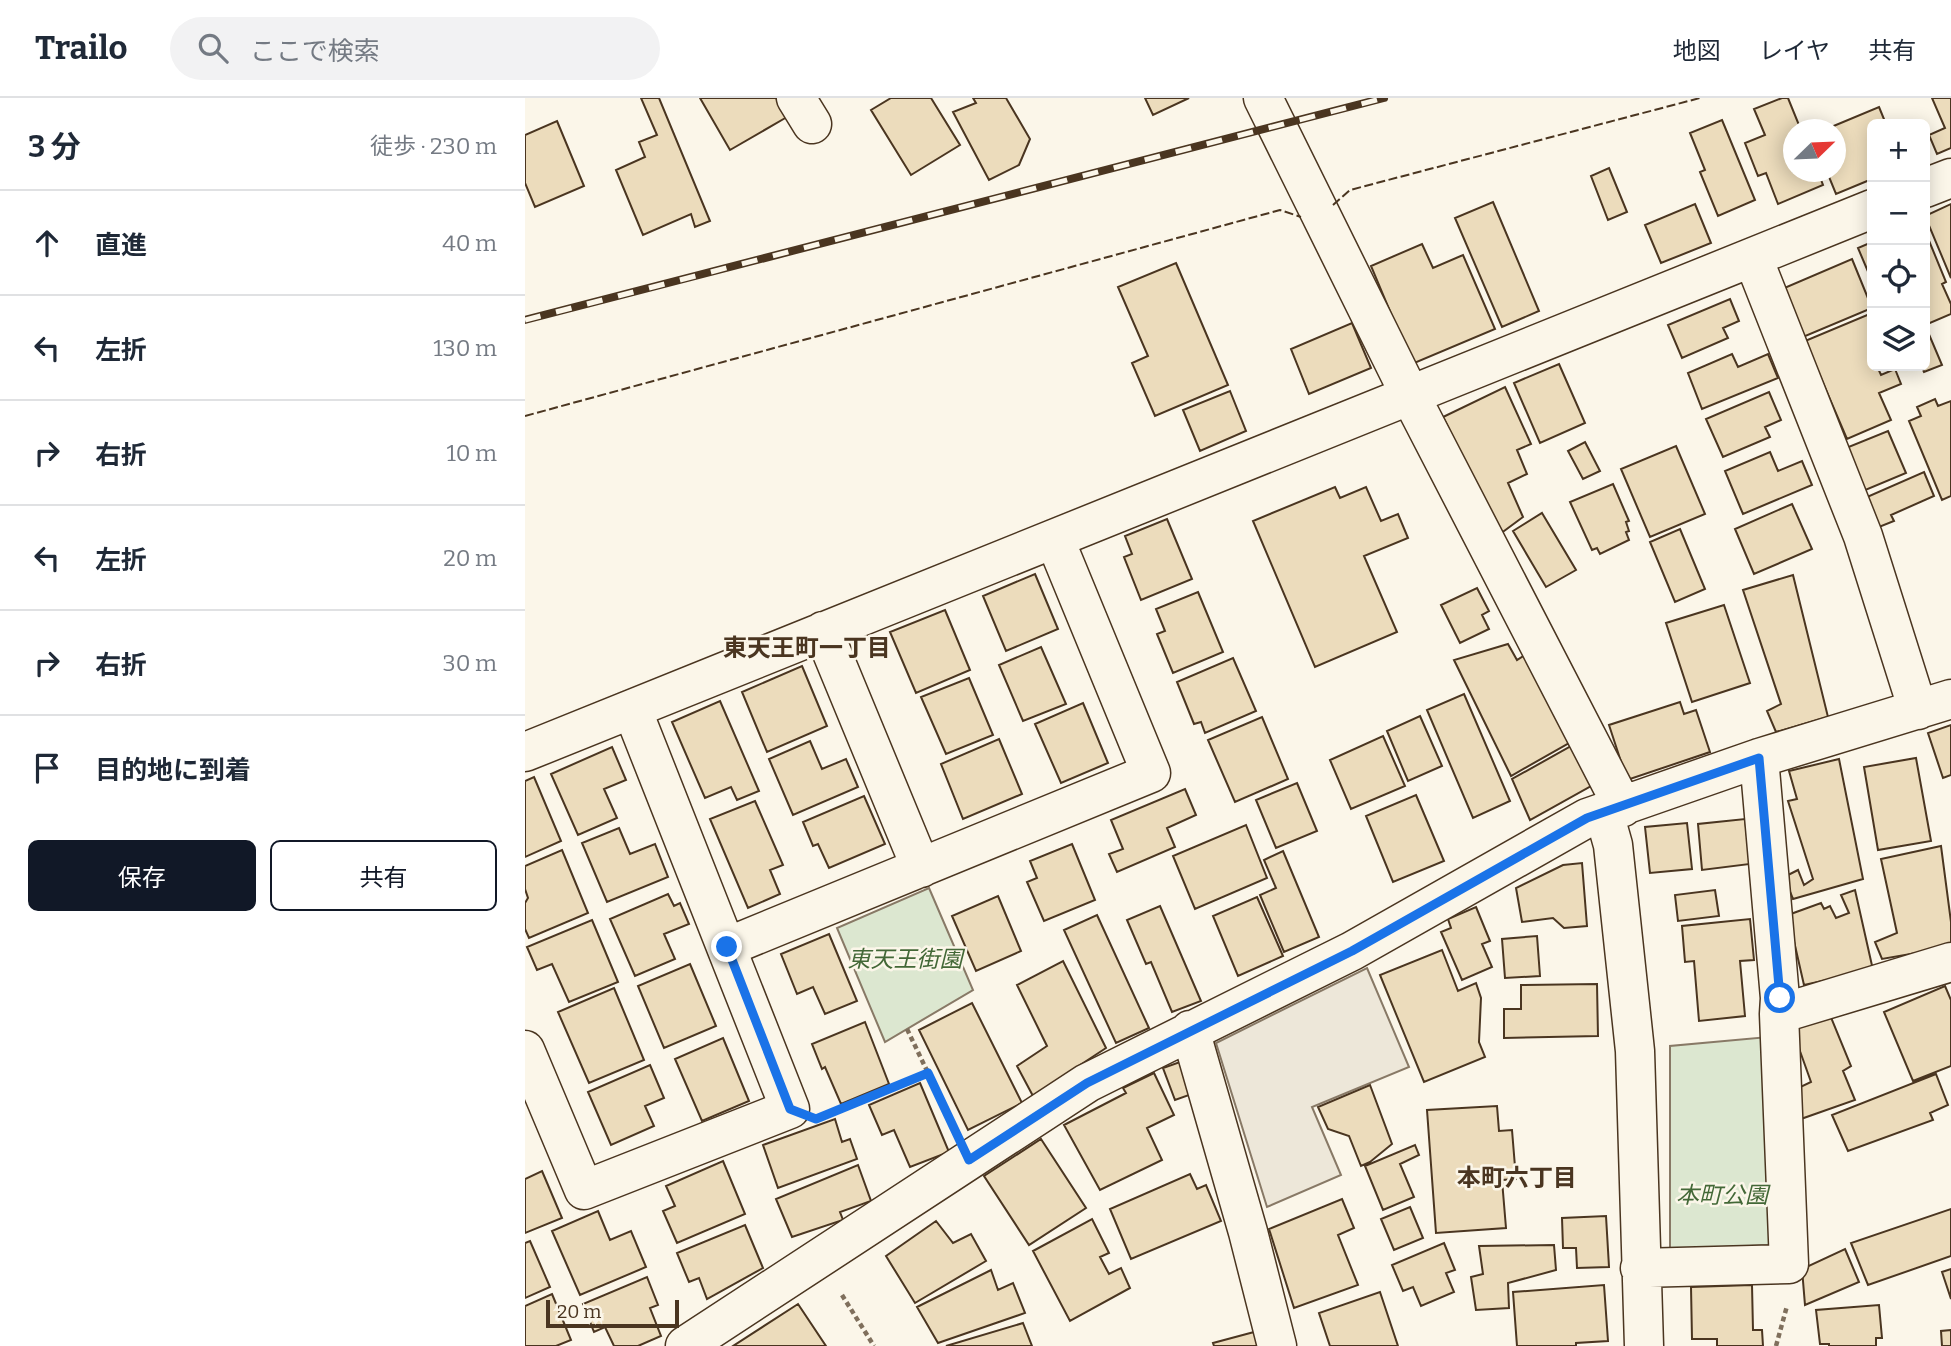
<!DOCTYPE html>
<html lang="ja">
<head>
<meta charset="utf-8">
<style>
	:root { --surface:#fff; --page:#f2f2f3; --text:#1f2937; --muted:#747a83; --line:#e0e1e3; --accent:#111827 }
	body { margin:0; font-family:Bitter,"Noto Sans JP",serif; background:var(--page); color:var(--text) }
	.controls { position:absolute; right:21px; top:21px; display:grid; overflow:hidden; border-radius:10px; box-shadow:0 4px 18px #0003 }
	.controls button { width:63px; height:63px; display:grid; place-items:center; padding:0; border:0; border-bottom:2px solid var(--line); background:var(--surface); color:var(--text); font:35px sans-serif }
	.compass { position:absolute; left:1258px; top:21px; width:63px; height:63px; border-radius:50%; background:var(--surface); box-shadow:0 4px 18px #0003; rotate:67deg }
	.scale { position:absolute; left:21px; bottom:18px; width:133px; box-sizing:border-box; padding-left:7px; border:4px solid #4a3520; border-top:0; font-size:19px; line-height:24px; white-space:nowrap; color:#4a3520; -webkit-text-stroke:5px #fbf6e9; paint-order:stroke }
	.stop { position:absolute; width:21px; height:21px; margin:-16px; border:5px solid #1a73e8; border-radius:50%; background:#fff }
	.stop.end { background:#1a73e8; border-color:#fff; box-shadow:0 2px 7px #0008 }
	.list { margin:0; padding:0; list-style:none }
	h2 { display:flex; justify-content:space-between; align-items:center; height:91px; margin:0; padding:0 28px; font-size:30px }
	h2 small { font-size:23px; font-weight:400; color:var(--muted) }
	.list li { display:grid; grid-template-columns:46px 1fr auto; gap:21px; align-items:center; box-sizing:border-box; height:105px; padding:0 28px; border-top:2px solid var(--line) }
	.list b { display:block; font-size:26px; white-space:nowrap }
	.list em { font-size:23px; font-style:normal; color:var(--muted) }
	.actions { display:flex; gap:14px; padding:21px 28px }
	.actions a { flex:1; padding:16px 0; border:2px solid var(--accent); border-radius:10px; text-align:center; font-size:24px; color:var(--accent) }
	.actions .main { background:var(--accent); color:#fff }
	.icon { flex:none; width:38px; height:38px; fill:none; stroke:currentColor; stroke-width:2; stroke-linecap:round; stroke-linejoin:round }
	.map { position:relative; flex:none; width:1426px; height:1248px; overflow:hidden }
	header { display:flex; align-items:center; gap:42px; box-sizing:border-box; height:98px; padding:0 35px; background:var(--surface); border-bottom:2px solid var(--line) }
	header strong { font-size:33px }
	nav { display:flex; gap:38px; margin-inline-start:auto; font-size:24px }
	.search { width:490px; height:63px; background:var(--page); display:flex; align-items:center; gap:18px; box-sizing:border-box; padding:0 24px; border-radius:38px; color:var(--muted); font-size:26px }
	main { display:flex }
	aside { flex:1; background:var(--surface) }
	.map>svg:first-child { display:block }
	.green { fill:#dce7d0; stroke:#887966; stroke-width:2 }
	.parking { fill:#ede7d9; stroke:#887966; stroke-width:2 }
	.building { fill:#ecdcbc; stroke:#4a3520; stroke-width:2 }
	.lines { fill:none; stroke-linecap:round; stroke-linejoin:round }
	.minor-casing { stroke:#4a3520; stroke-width:41 }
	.path { stroke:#7f6f5c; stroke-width:4.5; stroke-dasharray:5 3.5; stroke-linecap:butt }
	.minor { stroke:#fbf6e9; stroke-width:38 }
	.rail-casing { stroke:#4a3520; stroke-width:8 }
	.rail { stroke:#fbf6e9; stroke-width:5; stroke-dasharray:16; stroke-linecap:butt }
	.fence { stroke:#4a3520; stroke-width:2; stroke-dasharray:9 3.5; stroke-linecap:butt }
	.route { stroke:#1a73e8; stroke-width:9 }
	.labels { text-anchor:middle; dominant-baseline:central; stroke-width:5; stroke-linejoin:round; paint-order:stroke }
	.park-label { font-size:23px; font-style:italic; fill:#436837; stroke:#fbf6e9 }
	.neighbourhood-label { font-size:24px; font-weight:bold; fill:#4a3520; stroke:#fbf6e9 }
</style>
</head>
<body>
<header>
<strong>Trailo</strong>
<div class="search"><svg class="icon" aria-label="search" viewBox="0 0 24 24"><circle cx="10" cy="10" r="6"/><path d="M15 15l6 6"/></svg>ここで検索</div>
<nav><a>地図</a><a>レイヤ</a><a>共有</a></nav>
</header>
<main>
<aside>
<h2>3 分<small>徒歩 · 230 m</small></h2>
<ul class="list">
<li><svg class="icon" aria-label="ahead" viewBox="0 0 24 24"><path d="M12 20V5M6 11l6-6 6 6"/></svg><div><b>直進</b></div><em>40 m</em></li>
<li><svg class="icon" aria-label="left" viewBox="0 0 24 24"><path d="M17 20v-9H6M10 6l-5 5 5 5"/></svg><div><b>左折</b></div><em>130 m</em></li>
<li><svg class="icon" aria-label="right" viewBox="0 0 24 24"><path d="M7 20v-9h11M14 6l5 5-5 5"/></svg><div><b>右折</b></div><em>10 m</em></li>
<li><svg class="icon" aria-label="left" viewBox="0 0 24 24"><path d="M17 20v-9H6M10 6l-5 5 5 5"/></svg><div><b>左折</b></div><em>20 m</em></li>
<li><svg class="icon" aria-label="right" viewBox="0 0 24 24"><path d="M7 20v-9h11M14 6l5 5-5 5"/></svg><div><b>右折</b></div><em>30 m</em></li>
<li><svg class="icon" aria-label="arrive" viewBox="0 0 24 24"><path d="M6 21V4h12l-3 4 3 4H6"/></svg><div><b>目的地に到着</b></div></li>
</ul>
<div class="actions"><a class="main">保存</a><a>共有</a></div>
</aside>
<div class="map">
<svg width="1426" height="1248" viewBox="0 0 1426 1248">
	<rect width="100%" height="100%" fill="#fbf6e9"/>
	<!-- green -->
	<path class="green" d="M404 790 448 892 360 944 312 830Z
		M1243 939 1251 1147 1145 1151V948Z"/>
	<!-- parking -->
	<path class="parking" d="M842 870 884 969 787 1009 816 1077 742 1109 691 945Z"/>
	<!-- building -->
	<path class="building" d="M116 0H134L185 123 170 129 166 116 118 137 91 72 120 59 114 44 132 37Z
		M175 0H251L262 19 205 52Z
		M366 0H406L435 47 386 77 346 12Z
		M448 0H481L505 41 494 67 464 82 428 14 451 5Z
		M620 0H664L628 17Z
		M1257 0H1263L1276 32H1268V74H1293L1298 87 1253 106 1241 75 1233 78 1220 45 1240 37 1229 11Z
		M1407 0H1426V50L1412 56 1404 37 1420 30Z
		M1354 9 1361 26H1347V81L1311 96 1302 74H1310V32H1299Z
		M1197 22 1230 102 1193 118 1175 74 1180 72 1165 35Z
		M32 23 59 88 10 109 0 85V37Z
		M1084 70 1102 114 1083 122 1066 78Z
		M968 104 1014 213 977 229 930 120Z
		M1170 106 1186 145 1136 165 1120 127Z
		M1426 106V180L1400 118Z
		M1400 133 1421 184 1417 186 1426 206V216L1400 227 1417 267 1399 274 1396 268H1400Z
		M1347 144V183L1333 150Z
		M897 146 908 170 938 157 970 231 887 266 846 168Z
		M1327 161 1347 210 1278 239 1257 191Z
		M651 165 703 287 630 318 607 265 623 258 593 189Z
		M1205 201 1214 223 1198 230 1203 240 1157 260 1143 227Z
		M1347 215V268H1352L1356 277 1370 271 1376 286 1354 295 1366 322 1322 341 1280 243Z
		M827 225 846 270 784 296 766 251Z
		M1207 256 1213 269 1243 256 1253 280 1177 311 1163 275Z
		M1034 266 1060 325 1015 345 989 285Z
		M980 289 1006 346 992 352 1002 376 983 385 998 419 975 436 918 319Z
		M705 293 721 333 675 353 658 312Z
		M1244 294 1256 322 1240 329 1245 339 1198 359 1181 321Z
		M1410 301 1413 308 1426 303V398L1417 402 1384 323 1396 318 1392 309Z
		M1363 333 1381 375 1338 393 1321 350Z
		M1060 344 1075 373 1058 381 1043 353Z
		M1151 348 1180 416 1125 439 1096 371Z
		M1245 354 1253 373 1277 363 1287 387 1218 416 1200 373Z
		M1399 374 1409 398 1366 417 1369 423 1354 429 1342 399Z
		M1088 386 1104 423 1101 424 1104 433 1101 434 1104 442 1075 456 1072 450 1067 452 1045 404Z
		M810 389 815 400 841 389 856 423 873 416 883 440 839 458 872 534 790 569 728 423Z
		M1267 406 1287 451 1229 476 1210 431Z
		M1017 415 1051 472 1021 489 988 433Z
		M642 421 667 481 616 502 599 459 607 456 600 438Z
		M1155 431 1180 491 1150 504 1125 444Z
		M510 476 533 531 481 553 458 498Z
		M1268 477 1303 619 1251 634 1242 613 1256 606 1218 492Z
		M952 490 964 513 957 517 964 531 935 545 916 507Z
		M673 494 698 554 648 575 632 536 640 533 631 511Z
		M1199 507 1225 585 1167 604 1141 525Z
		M420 512 445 572 391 595 365 534Z
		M983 546 992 562 1000 557 1044 645 986 678 929 562Z
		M516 549 541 606 498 623 474 567Z
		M708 560 731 613 680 635 676 624 669 626 652 584Z
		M277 568 302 628 242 654 217 594Z
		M444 580 468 637 421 656 396 599Z
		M939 596 985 703 948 720 902 612Z
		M195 603 234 693 212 702 206 689 180 700 147 624Z
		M1155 604 1159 616 1171 612 1185 654 1102 682 1084 627Z
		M558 605 583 665 536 685 510 626Z
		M895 618 917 668 883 683 862 633Z
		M737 619 763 681 710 704 683 642Z
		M1426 627V677L1418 680 1403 635Z
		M858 638 880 688 826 711 805 662Z
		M474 641 497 696 438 721 416 666Z
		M285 643 297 671 321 661 333 689 268 717 244 661Z
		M1048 647 1066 688 1005 722 987 681Z
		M87 649 101 682 79 691 92 720 53 737 26 676Z
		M1391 660 1406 743 1353 752 1339 669Z
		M1314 661 1338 781 1268 801 1259 779 1273 772 1279 787 1288 781 1263 703 1272 701 1264 673Z
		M9 679 36 743 0 759V683Z
		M772 685 792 733 751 750 731 702Z
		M660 691 671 717 642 730 650 749 592 774 584 756 598 751 586 722Z
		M891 697 919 763 868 784 841 718Z
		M339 698 360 746 304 770 293 746 288 748 278 724Z
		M230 703 258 767 245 772 255 796 223 810 185 721Z
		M1220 721 1225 766 1177 772 1173 726Z
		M1162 725 1167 771 1125 775 1120 729Z
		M721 727 742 780 670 811 648 758Z
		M94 730 105 756 130 746 143 779 82 804 57 745Z
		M547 746 570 802 519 823 502 784 512 780 505 763Z
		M1416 748 1426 824V849L1357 861 1350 844 1372 835 1356 761Z
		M37 752 63 815 4 840 0 831V805L3 800 0 791V768Z
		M758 753 794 839 759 854 735 797 751 790 739 762Z
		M1057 765 1062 828 1039 830 1028 820 997 824 991 790 1038 767Z
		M1190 792 1194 818 1153 823 1150 797Z
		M1330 792 1348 872 1279 887 1263 817 1296 805 1299 811 1305 808 1311 820 1324 815 1316 797Z
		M143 796 149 808 155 805 164 826 139 836 150 861 110 878 85 821Z
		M473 798 496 853 451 873 427 818Z
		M732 799 758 858 713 878 688 818Z
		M635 808 676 903 647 914 626 864 621 866 602 822Z
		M951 809 965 843 957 846 967 869 937 882 916 834 926 830 923 821Z
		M572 817 624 930 591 945 539 832Z
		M1225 821 1229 862 1215 863 1220 918 1174 923 1169 863 1160 864 1157 828Z
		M67 822 93 884 44 904 27 866 12 872 2 849Z
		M304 836 332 903 300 916 288 889 272 896 256 856Z
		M1012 838 1015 878 980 880 977 841Z
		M917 852 933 893 951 885 956 900 954 944 960 959 899 984 855 877Z
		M538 863 581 950 508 998 492 968 522 948 492 887Z
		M165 866 191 928 139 950 113 888Z
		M1072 886 1073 938 979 940V911H996V887Z
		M1420 888 1426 902V968L1388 983 1359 914Z
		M89 890 119 962 64 985 33 914Z
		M447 905 497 1005 443 1032 394 932Z
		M1305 917 1326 968 1318 973 1330 1002 1273 1022 1271 991 1286 984 1266 928Z
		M340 924 364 986 316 1006 300 969 297 971 287 946Z
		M198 940 224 1003 177 1023 150 961Z
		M655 964 667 996 650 1002 638 970Z
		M125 967 139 1000 120 1008 129 1028 86 1047 63 994Z
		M629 975 649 1017 622 1030 637 1062 575 1092 539 1027 601 995 598 990Z
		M1411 976 1423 1007 1405 1015 1408 1022 1323 1053 1307 1017Z
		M395 985 424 1054 385 1069 369 1032 357 1037 344 1007Z
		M845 987 867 1046 845 1064 836 1068 824 1038 803 1031 793 1009Z
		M972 1008 974 1033 987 1032 991 1081 977 1082 981 1130 911 1135 902 1012Z
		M310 1021 317 1044 325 1041 332 1061 253 1090 238 1047Z
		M516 1041 561 1110 504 1147 459 1078Z
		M890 1047 894 1057 875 1066 889 1099 858 1112 840 1068Z
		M198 1063 220 1116 152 1145 138 1113 150 1108 141 1088Z
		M333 1067 346 1103 315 1114 318 1122 267 1139 251 1101Z
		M17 1073 37 1120 0 1135V1081Z
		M665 1076 672 1091 681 1087 696 1123 606 1161 585 1111Z
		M817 1101 829 1130 813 1137 833 1187 769 1210 744 1131Z
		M885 1109 898 1140 869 1152 856 1121Z
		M1426 1111V1158L1343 1187 1326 1145Z
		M73 1113 85 1142 106 1133 121 1169 55 1197 27 1133Z
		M1081 1118 1084 1169 1052 1170 1051 1150H1038L1037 1120Z
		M567 1121 584 1155 575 1159 584 1176 596 1170 605 1190 545 1223 508 1153Z
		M411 1123 428 1145 446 1136 461 1163 390 1205 361 1158Z
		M220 1127 238 1170 182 1201 174 1180 164 1184 152 1155Z
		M5 1143 25 1189 0 1200V1145Z
		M919 1145 930 1172 921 1175 929 1194 896 1208 888 1189 878 1193 867 1167Z
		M1029 1147 1031 1172 983 1185 984 1210 951 1212 946 1179 958 1176 954 1148Z
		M1320 1151 1334 1184 1280 1207 1277 1171Z
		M1426 1171V1201L1417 1174Z
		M466 1172 473 1192 488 1185 500 1215 413 1245 392 1209Z
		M122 1179 133 1207 125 1210 136 1238 113 1248H89L80 1229 69 1234 58 1206Z
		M1079 1187 1083 1243 1051 1245V1248H992L988 1194Z
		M1227 1187 1228 1232H1237L1238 1248H1192V1241H1167L1166 1189Z
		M855 1194 873 1248H805L794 1215Z
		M27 1196 46 1242 31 1248H0V1208Z
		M273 1206 301 1248H208Z
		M1354 1207 1357 1240H1351V1248H1304V1246H1295L1291 1212Z
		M498 1225 507 1248H421Z
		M1426 1232V1248H1417L1416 1233Z
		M729 1234 733 1248H689L688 1245Z"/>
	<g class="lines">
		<!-- minor casing -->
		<g class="minor-casing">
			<path id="minor" d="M271 0 287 26
				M738 0 885 297 1098 709
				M1400 90 1426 80
				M1228 160 1338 438 1393 612
				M298 533 396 770
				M0 654 1347 111
				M1079 715 1088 747 1110 953 1119 1248
				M202 849 626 675 530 442
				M1254 916 1426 864
				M665 932 723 1134 752 1248
				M0 952 59 1092 265 1011 107 611
				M1115 1170 1264 1166 1254 916 1255 900 1234 660
				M160 1248 562 985 827 853 1062 720 1234 660 1426 601"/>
		</g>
		<!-- path -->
		<path class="path" d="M382 931 427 1025
			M307 1014 403 975
			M317 1197 349 1248
			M1251 1248 1262 1208"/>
		<!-- minor -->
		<use href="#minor" class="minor"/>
		<!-- rail casing -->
		<g class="rail-casing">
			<path id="rail" d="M0 222 859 0"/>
		</g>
		<!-- rail -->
		<use href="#rail" class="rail"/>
		<!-- fence -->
		<path class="fence" d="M808 107 825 92 1175 0
			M0 318 755 112 776 119"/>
	</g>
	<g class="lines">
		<!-- route -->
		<path class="route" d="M202 849 265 1011 291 1021 403 975 444 1062 562 985 827 853 1062 720 1234 660 1255 900"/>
	</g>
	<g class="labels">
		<!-- park labels -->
		<g class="park-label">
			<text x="380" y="861">東天王街園</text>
			<text x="1197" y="1097">本町公園</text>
		</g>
		<!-- neighbourhood labels -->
		<g class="neighbourhood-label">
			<text x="282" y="550">東天王町一丁目</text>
			<text x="992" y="1080">本町六丁目</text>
		</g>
	</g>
</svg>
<div class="controls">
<button>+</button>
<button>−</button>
<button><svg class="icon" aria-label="locate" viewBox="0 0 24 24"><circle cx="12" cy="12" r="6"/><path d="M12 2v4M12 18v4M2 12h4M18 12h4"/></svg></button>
<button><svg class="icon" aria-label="layers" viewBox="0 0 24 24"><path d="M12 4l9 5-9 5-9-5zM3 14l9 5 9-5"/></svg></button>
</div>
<svg class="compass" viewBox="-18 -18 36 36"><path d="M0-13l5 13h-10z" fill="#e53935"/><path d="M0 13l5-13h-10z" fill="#747a83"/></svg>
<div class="scale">20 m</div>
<div class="stop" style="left:1255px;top:900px"></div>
<div class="stop end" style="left:202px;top:849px"></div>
</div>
</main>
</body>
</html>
